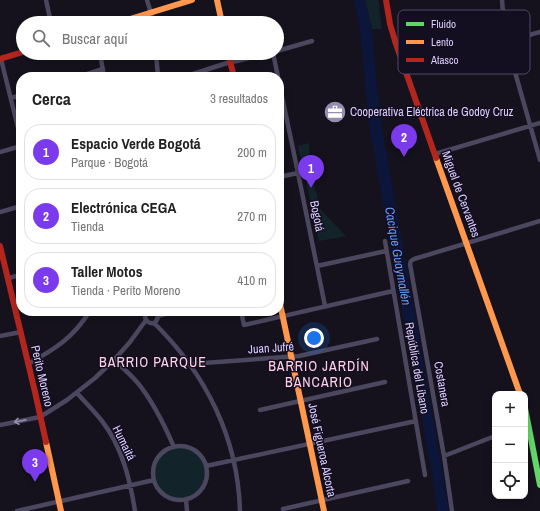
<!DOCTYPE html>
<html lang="es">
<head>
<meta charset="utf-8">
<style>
	:root { --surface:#fff; --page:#f6f6f6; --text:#222; --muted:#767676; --line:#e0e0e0; --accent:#7c3aed }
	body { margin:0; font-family:"Archivo Narrow",sans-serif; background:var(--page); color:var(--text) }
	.controls { position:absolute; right:12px; bottom:12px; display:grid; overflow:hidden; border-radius:8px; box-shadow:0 2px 6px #0003 }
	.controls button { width:36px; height:36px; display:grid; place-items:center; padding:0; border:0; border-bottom:1px solid var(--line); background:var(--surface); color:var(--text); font:20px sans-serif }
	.you { position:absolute; left:314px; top:338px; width:14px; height:14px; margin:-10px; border:3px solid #fff; border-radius:50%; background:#1a73e8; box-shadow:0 0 0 6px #1a73e833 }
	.badge { display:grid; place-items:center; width:26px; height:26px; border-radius:50%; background:var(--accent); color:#fff; font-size:13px; font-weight:700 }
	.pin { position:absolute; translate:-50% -33px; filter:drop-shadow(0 1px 2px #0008) }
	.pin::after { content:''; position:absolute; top:21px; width:14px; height:12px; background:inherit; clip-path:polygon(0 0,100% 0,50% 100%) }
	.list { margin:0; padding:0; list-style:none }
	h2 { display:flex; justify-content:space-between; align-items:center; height:52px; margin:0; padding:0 16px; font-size:17px }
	h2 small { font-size:13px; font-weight:400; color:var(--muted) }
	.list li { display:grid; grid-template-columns:26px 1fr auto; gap:12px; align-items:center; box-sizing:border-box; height:56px; margin:0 8px 8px; padding:0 8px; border:1px solid var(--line); border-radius:16px }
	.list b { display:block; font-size:15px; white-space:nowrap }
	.list p { margin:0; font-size:13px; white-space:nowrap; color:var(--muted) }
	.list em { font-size:13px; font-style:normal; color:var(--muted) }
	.icon { flex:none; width:22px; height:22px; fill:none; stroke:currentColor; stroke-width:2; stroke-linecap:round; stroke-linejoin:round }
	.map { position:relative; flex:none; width:540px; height:511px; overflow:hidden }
	.search { position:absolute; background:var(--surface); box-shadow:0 2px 6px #0003; left:16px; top:16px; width:268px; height:44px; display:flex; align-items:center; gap:10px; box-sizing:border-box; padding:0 14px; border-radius:22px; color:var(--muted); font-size:15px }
	.panel { position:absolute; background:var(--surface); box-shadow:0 2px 6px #0003; left:16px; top:72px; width:268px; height:244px; border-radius:16px }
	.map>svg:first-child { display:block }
	.green { fill:#122429 }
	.water { fill:#0c153a }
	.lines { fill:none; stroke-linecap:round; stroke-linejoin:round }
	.street { stroke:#4b475e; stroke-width:4.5 }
	.fast { stroke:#63d668; stroke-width:6 }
	.slow { stroke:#ff974d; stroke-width:6 }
	.jam { stroke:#b3261e; stroke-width:6 }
	.oneway { stroke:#948bae }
	.labels { text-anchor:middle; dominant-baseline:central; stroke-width:3; stroke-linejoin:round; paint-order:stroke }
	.poi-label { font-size:12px; fill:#dccffe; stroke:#140e21; text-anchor:start }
	.street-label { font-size:12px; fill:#dccffe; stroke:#140e21 }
	.water-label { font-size:13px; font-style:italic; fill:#609bfb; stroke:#140e21 }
	.quarter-label { font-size:14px; letter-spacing:1px; fill:#fed1e6; stroke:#140e21 }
	.key { fill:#140e21; stroke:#504863; stroke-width:1 }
	.key-label { font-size:11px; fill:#dccffe }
</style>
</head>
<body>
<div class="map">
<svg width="540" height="511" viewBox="0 0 540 511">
	<rect width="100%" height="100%" fill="#15121d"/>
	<!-- green -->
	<path class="green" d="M365 0H378L382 29H372Z
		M309 143 310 167 320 209 346 236 319 241 298 146Z
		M153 473a27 27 0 1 1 54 0a27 27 0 1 1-54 0Z"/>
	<!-- water -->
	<path class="water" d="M354 0H365L372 29 377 88 383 134 417 325 449 511H437L433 480 389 238 369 125 360 32Z"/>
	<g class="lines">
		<!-- street -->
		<path class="street" d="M46 0 51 23
			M147 0 151 13 152 23
			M502 0 505 37 540 160
			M506 42 540 32
			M277 51 312 41
			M100 53 104 77
			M156 53 158 77
			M273 53 278 77
			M1 59 21 140
			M78 77 103 69
			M194 77 193 74 230 62 237 61 269 53
			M279 82 298 173 325 306
			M11 98 21 95
			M0 152 21 146
			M435 154 540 123
			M279 177 298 173
			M0 212 21 206
			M385 241 425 475
			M317 266 386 251
			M8 278 21 275
			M154 311C159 314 159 319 154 323
			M241 311 244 325 393 291
			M145 315C145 321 149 324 154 323
			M158 316 177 311
			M154 323C206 374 238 438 240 511
			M0 336 21 332
			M114 360C122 367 130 374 137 382 153 401 164 424 174 447
			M28 364C55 349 73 338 90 311
			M190 364 299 356 377 339
			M77 393C85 402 94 411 102 421 122 447 130 479 135 511
			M260 410 385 382
			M0 425 40 417 67 400 95 378 114 360 130 342 146 320
			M153 473a27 27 0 1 1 54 0a27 27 0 1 1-54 0Z
			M444 456 495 436
			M206 466 416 421
			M186 499 187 511
			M283 509 408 481
			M17 511 154 480
			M452 511 444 456 410 264 411 261 414 259 540 221"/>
		<!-- fast -->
		<path class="fast" d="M525 408 540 485"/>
		<!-- slow -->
		<path class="slow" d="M217 0 222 23
			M117 23 192 0
			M436 158 520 394
			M279 299 324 511
			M46 442 61 511"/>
		<!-- jam -->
		<path class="jam" d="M386 0 390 24 395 41 436 158
			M228 53 234 77
			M0 59 23 52
			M0 246 35 392 46 442"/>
	</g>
	<!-- one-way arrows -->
	<defs><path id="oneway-shaft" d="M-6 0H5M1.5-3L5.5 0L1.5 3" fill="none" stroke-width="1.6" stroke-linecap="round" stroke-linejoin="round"/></defs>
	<use class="oneway" href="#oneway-shaft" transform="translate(20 421) rotate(169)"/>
	<!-- icons -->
	<defs>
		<g id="office-disc" transform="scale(1.15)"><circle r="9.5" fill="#968daf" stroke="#140e21"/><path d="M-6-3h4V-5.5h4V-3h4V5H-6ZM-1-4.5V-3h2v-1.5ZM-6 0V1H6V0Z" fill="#fff"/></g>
	</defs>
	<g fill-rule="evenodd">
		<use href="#office-disc" x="335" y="112"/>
	</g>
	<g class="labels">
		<!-- poi labels -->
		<g class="poi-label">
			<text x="350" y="112">Cooperativa Eléctrica de Godoy Cruz</text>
		</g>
		<!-- street labels -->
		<g class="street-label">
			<text transform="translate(461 194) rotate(70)">Miguel de Cervantes</text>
			<text transform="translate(317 216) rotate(79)">Bogotá</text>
			<text transform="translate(271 348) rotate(-4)">Juan Jufré</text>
			<text transform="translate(417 368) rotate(80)">República del Líbano</text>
			<text transform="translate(42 376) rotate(77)">Perito Moreno</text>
			<text transform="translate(442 384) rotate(80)">Costanera</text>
			<text transform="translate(124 443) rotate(64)">Humaitá</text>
			<text transform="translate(322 450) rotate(78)">José Figueroa Alcorta</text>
		</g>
		<!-- water labels -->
		<g class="water-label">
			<text transform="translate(398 256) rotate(80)">Cacique Guaymallén</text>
		</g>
		<!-- quarter labels -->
		<g class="quarter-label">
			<text x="153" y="362">BARRIO PARQUE</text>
			<text x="319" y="366">BARRIO JARDÍN<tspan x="319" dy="16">BANCARIO</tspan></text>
		</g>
	</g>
	<!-- legend -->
	<rect x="398" y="10" width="132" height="64" rx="6" class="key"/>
	<rect x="406" y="22" width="18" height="4" fill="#63d668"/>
	<rect x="406" y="40" width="18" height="4" fill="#ff974d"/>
	<rect x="406" y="58" width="18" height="4" fill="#b3261e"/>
	<g class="key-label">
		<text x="431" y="28">Fluido</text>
		<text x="431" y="46">Lento</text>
		<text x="431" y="64">Atasco</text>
	</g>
</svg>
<div class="controls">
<button>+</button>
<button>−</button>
<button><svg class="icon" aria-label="locate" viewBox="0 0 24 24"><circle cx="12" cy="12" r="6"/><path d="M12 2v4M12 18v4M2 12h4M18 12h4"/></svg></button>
</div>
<div class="you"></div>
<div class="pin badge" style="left:311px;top:188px">1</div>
<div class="pin badge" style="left:404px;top:157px">2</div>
<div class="pin badge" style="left:35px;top:482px">3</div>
<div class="search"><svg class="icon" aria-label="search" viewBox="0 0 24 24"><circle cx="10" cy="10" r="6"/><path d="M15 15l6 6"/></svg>Buscar aquí</div>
<section class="panel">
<h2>Cerca<small>3 resultados</small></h2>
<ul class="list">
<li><span class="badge">1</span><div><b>Espacio Verde Bogotá</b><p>Parque · Bogotá</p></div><em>200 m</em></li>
<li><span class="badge">2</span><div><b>Electrónica CEGA</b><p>Tienda</p></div><em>270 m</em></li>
<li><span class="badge">3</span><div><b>Taller Motos</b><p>Tienda · Perito Moreno</p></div><em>410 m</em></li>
</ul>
</section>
</div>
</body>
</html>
